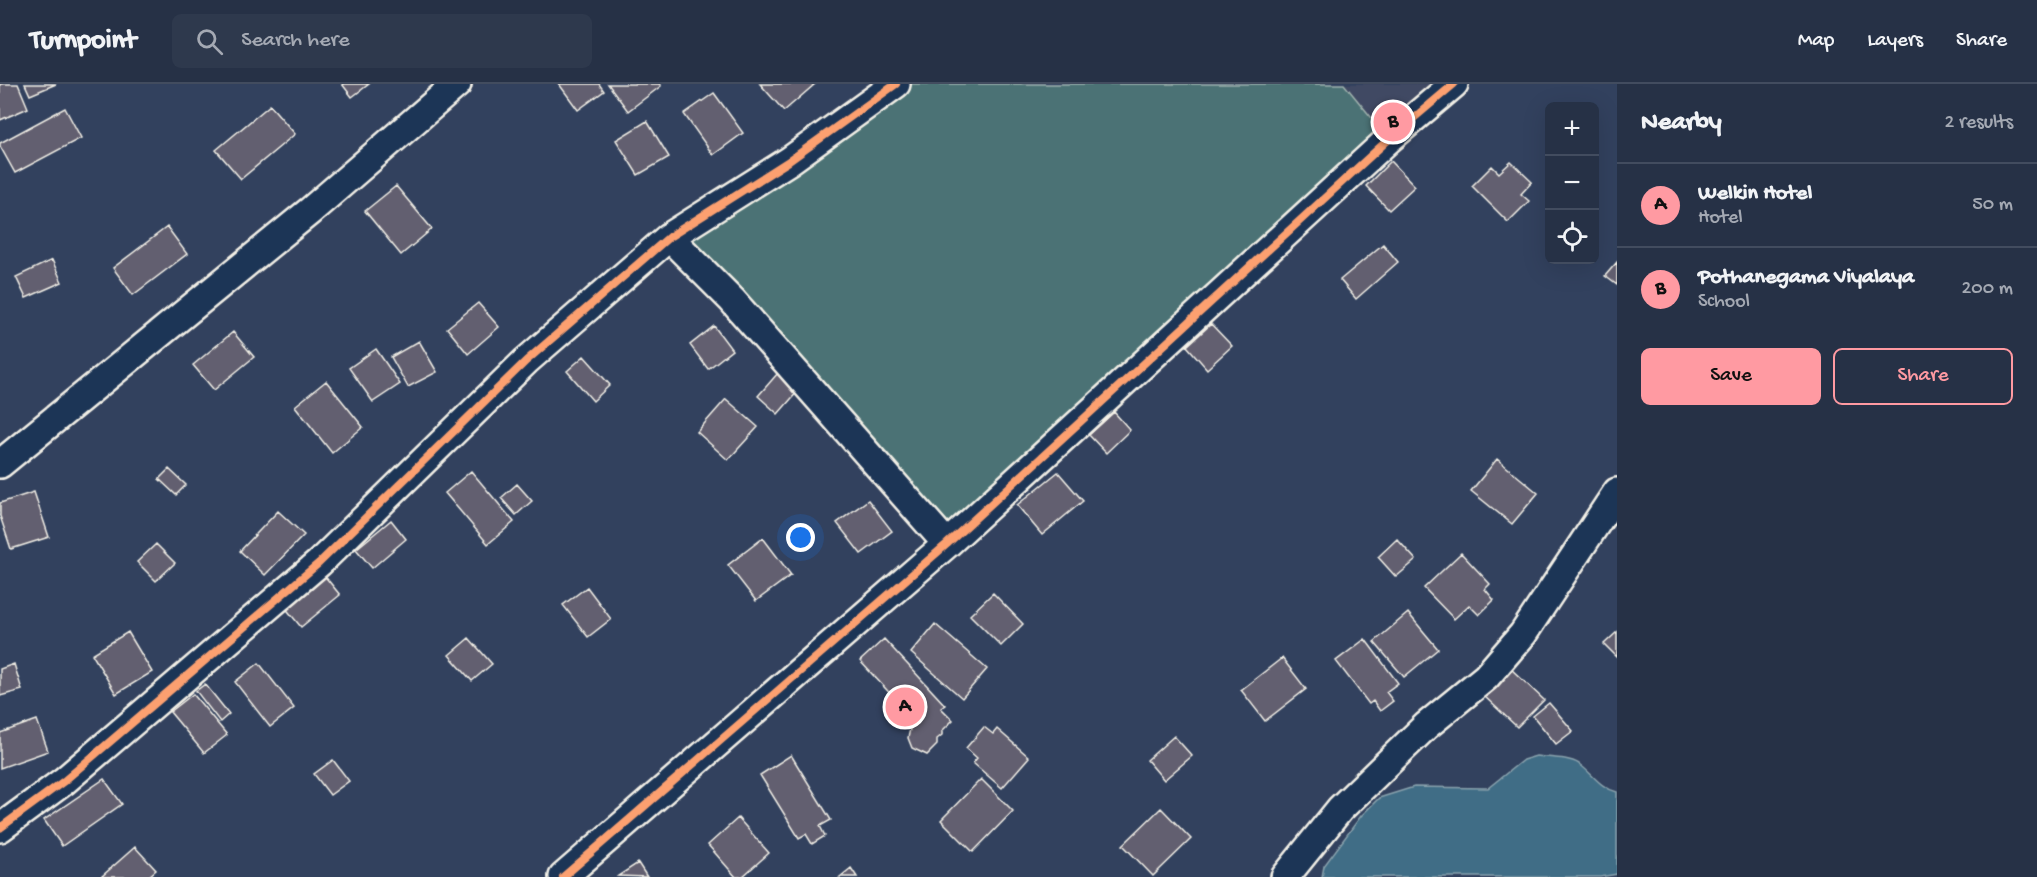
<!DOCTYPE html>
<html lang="en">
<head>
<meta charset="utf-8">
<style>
	:root { --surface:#263146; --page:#2e394d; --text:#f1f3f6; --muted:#a4a9b3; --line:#424c5f; --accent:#ff9aa2 }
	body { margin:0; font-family:"Gochi Hand",sans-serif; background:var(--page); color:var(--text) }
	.controls { position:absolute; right:18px; top:18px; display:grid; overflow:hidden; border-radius:9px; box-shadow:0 6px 24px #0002 }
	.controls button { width:54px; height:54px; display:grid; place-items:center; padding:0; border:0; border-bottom:2px solid var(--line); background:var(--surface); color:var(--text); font:30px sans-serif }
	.you { position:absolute; left:801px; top:454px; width:21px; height:21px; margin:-15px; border:4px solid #fff; border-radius:50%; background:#1a73e8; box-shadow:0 0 0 9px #1a73e833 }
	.badge { display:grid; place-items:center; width:39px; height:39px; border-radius:50%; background:var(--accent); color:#111; font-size:20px; font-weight:700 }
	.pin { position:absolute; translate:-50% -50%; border:3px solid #fff; box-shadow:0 2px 6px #0006 }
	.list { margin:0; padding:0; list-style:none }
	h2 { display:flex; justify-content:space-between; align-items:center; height:78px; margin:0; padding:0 24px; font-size:26px }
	h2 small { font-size:20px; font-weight:400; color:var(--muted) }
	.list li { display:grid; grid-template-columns:39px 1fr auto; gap:18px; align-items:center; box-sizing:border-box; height:84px; padding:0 24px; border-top:2px solid var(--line) }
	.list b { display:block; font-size:22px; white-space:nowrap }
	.list p { margin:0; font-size:20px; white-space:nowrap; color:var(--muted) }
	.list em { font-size:20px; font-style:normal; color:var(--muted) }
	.actions { display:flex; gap:12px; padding:18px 24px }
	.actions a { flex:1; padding:14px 0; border:2px solid var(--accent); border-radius:9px; text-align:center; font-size:21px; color:var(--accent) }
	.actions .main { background:var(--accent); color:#111 }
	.icon { flex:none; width:33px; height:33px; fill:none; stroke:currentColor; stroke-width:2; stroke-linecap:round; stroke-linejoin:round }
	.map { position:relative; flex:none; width:1617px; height:793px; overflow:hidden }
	header { display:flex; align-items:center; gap:36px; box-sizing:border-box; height:84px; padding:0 30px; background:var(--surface); border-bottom:2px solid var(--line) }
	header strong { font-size:28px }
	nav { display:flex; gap:33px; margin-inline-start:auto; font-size:21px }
	.search { width:420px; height:54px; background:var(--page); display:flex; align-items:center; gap:15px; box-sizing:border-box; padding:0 21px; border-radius:9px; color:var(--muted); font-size:22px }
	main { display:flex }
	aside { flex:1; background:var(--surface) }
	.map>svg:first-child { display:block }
	.built { fill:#404a63 }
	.green { fill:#4b7275; stroke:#a0b2ae; stroke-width:1.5 }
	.water { fill:#416d86; stroke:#89a2ad; stroke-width:1.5 }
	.building { fill:#625e6f; stroke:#f4f1e8; stroke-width:1.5 }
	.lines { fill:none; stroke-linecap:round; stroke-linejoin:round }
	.minor-casing { stroke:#f4f1e8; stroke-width:32 }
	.minor { stroke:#1d3557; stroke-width:27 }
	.cycleway-casing { stroke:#1d3557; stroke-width:11 }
	.cycleway { stroke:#fca06f; stroke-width:8 }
</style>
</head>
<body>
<header>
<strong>Turnpoint</strong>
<div class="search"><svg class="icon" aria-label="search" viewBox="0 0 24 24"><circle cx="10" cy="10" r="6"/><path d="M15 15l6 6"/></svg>Search here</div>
<nav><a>Map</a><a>Layers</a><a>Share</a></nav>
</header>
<main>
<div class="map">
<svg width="1617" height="793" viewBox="0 0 1617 793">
	<rect width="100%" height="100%" fill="#32415e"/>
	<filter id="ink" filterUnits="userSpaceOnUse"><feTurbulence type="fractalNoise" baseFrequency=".0167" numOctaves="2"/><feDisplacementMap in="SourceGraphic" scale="12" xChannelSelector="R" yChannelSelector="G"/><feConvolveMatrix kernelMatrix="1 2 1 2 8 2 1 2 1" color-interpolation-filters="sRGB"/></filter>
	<g filter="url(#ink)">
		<!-- built -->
		<path class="built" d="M1344 0H1454L1389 55Z"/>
		<!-- green -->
		<path class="green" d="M896 0H1344L1389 55 947 460 669 153Z"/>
		<!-- water -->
		<path class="water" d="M1536 672C1549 674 1568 673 1579 680 1593 690 1600 704 1617 708V790L1600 793H1322L1324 782 1361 732 1379 714 1414 703 1488 704 1523 676Z"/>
		<!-- building -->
		<path class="building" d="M0 0H18L28 24 0 36Z
			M25 0H56L30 11Z
			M342 0H369L352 13Z
			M559 0H599L604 7 578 26Z
			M608 0H659L661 2 628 27Z
			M760 0H815L784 27Z
			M714 9 743 49 713 71 684 30Z
			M270 21 295 50 241 95 216 66Z
			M65 24 81 54 15 89 0 62V59Z
			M647 37 669 73 638 91 616 56Z
			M1391 77 1415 102 1389 126 1366 102Z
			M1511 78 1532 98 1521 110 1529 117 1508 138 1472 102 1492 82 1499 89Z
			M396 102 432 145 401 171 365 127Z
			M167 143 187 170 133 211 113 184Z
			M1383 160 1398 178 1356 215 1340 196Z
			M52 176 62 198 26 214 16 193Z
			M1617 178V201L1605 192Z
			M478 219 499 243 468 270 447 244Z
			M1211 240 1232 262 1207 285 1187 262Z
			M714 242 732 266 708 285 690 261Z
			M233 248 254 273 214 306 193 281Z
			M419 257 437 288 408 303 391 273Z
			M376 265 400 300 373 318 349 284Z
			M584 272 610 301 593 317 567 287Z
			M778 289 798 307 778 330 758 312Z
			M326 297 363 343 332 369 295 322Z
			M726 315 758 343 728 376 697 348Z
			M1114 328 1130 346 1106 369 1089 351Z
			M1497 375 1538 409 1512 440 1471 407Z
			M169 385 186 401 176 411 159 395Z
			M471 387 514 438 488 460 445 409Z
			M1058 388 1083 417 1042 451 1017 421Z
			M517 400 532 417 516 431 501 414Z
			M34 408 49 453 11 465 0 432V419Z
			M868 416 892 447 861 470 837 439Z
			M278 427 304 451 265 491 240 467Z
			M391 436 406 455 372 484 356 465Z
			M763 454 791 491 756 517 728 481Z
			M1397 455 1416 476 1396 493 1378 473Z
			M156 460 175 479 156 497 137 478Z
			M1461 469 1490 500 1485 505 1494 516 1479 531 1469 521 1454 535 1424 504Z
			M323 490 340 511 301 543 284 522Z
			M587 503 611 535 588 553 563 521Z
			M993 509 1023 540 1001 562 970 531Z
			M1408 529 1438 565 1404 593 1374 558Z
			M935 540 987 585 962 614 911 569Z
			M128 548 152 588 116 610 92 570Z
			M1617 548V573L1604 560Z
			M469 554 492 580 472 597 449 571Z
			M884 555 945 621 941 624 953 636 942 647V651L937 655V661L927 671 912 664 908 654 910 645 908 635 911 632 860 577Z
			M1365 555 1398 599 1386 608 1393 617 1380 627 1373 617 1369 620 1336 577Z
			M1282 574 1306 605 1265 637 1241 606Z
			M259 579 294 624 270 643 235 598Z
			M14 580 22 606 0 612V585Z
			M14 580 22 606 0 612V585Z
			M1510 584 1544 616 1517 643 1484 612Z
			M205 600 229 630 220 638 196 607Z
			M193 610 227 651 204 669 170 628Z
			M1549 619 1573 647 1556 660 1533 632Z
			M37 636 48 667 0 684V649Z
			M984 643 993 650 997 645 1029 673 1002 704 973 679 977 674 966 664Z
			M1174 652 1192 672 1164 696 1147 676Z
			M791 671 831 736 820 742 825 752 812 760 806 750 799 754 760 691Z
			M333 676 349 697 330 711 314 690Z
			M104 695 122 720 62 762 44 736Z
			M981 695 1013 727 973 768 941 736Z
			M1161 724 1191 755 1153 792 1123 761Z
			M738 734 769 769 742 793H736L708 761Z
			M135 763 156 786 148 793H101Z
			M638 779 647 793 618 792Z
			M851 784 857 793H840Z"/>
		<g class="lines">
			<!-- minor casing -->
			<g class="minor-casing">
				<path id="minor" d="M669 153 732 216 947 460
					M0 380 310 127 457 0
					M0 744 64 697 319 479 526 277 669 153 789 77 896 0
					M563 793 947 460 1389 55 1454 0
					M1285 793 1340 725 1426 642 1486 593 1523 550 1617 408"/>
			</g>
			<!-- minor -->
			<use href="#minor" class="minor"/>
			<!-- cycleway casing -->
			<g class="cycleway-casing">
				<path id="cycleway" d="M0 744 64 697 319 479 526 277 669 153 789 77 896 0
					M563 793 947 460 1389 55 1454 0"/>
			</g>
			<!-- cycleway -->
			<use href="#cycleway" class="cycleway"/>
		</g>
	</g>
</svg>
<div class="controls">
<button>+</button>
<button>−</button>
<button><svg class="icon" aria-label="locate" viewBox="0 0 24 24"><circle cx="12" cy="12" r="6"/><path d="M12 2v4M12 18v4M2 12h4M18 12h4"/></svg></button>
</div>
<div class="you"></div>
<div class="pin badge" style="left:905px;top:623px">A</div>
<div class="pin badge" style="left:1393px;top:38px">B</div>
</div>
<aside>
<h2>Nearby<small>2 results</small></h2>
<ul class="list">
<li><span class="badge">A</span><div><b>Welkin Hotel</b><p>Hotel</p></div><em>50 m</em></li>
<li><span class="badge">B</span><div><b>Pothanegama Viyalaya</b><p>School</p></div><em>200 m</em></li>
</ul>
<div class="actions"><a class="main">Save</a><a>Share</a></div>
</aside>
</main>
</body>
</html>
